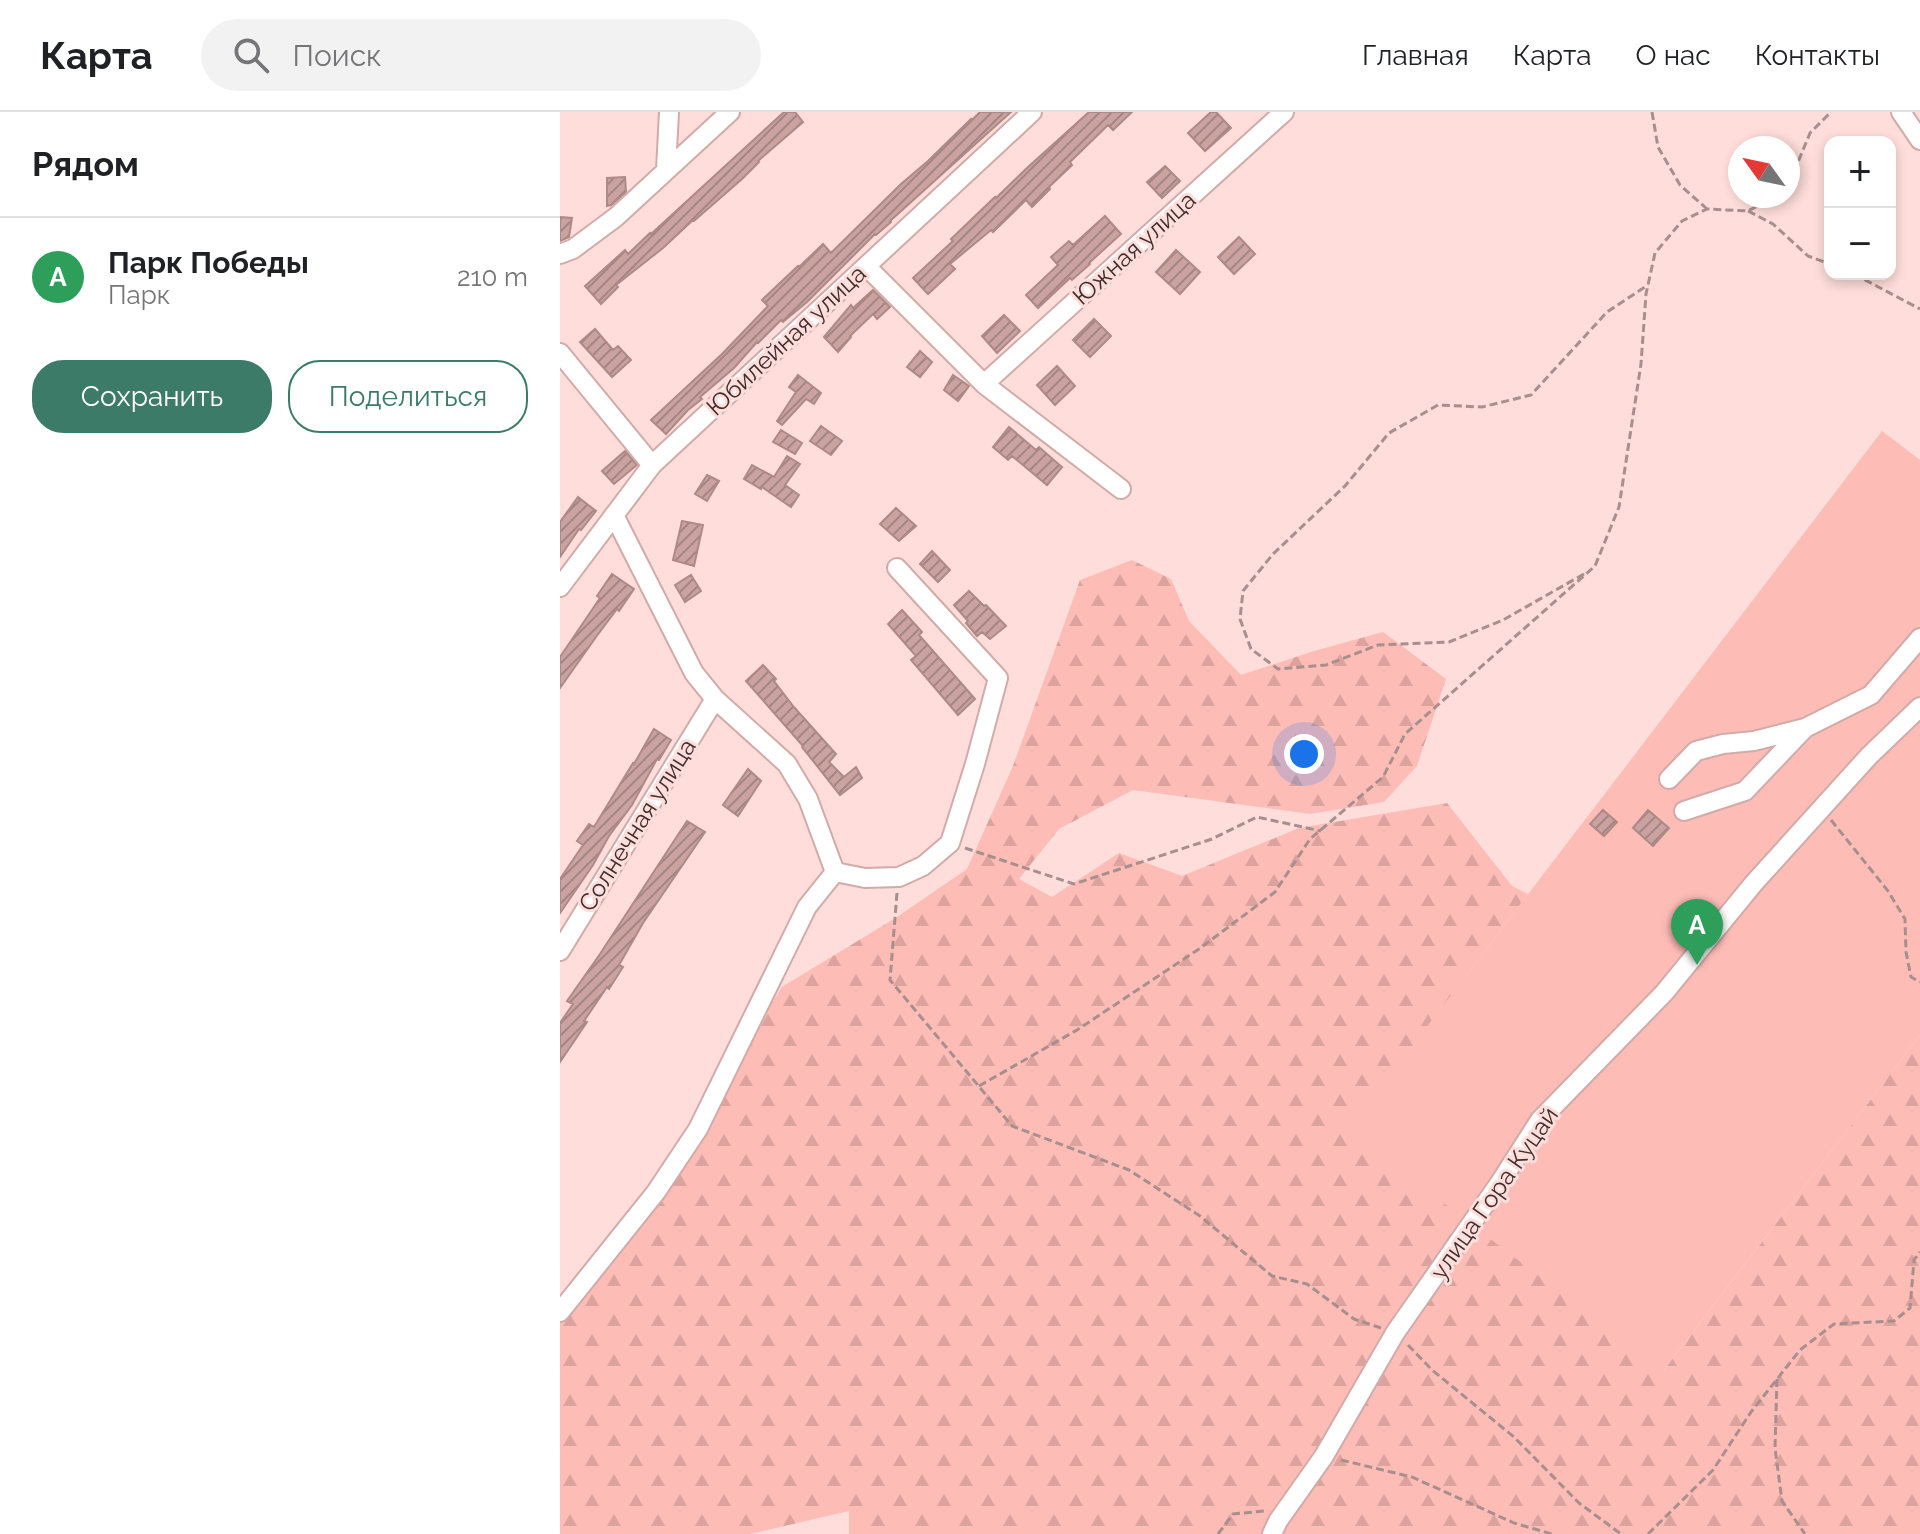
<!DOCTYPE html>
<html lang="ru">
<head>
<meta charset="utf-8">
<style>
	:root { --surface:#fff; --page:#f2f2f2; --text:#202124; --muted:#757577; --line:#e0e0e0; --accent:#3c7b68 }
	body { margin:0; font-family:Raleway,sans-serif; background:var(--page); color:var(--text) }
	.controls { position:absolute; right:24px; top:24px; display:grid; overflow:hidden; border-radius:16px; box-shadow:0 4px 12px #0003 }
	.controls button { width:72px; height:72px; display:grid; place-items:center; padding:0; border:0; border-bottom:2px solid var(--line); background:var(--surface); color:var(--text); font:40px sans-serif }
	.compass { position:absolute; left:1168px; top:24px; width:72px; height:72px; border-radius:50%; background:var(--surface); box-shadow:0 4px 12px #0003; rotate:303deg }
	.you { position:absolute; left:744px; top:642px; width:28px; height:28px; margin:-20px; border:6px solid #fff; border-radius:50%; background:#1a73e8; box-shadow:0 0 0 12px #1a73e833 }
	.badge { display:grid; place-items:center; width:52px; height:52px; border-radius:50%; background:var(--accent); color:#fff; font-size:26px; font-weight:700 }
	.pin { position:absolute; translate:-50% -66px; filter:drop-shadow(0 2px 4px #0008) }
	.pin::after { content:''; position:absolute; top:42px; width:28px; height:24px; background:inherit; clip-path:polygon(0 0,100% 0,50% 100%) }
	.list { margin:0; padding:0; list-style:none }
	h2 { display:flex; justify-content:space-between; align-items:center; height:104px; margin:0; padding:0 32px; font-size:34px }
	h2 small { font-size:26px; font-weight:400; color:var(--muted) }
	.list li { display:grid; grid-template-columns:52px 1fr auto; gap:24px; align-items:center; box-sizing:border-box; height:120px; padding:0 32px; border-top:2px solid var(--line) }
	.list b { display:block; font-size:30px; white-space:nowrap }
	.list p { margin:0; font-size:26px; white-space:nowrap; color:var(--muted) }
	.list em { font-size:26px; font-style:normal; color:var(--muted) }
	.actions { display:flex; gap:16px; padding:24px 32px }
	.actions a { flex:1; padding:18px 0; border:2px solid var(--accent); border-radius:32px; text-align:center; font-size:28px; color:var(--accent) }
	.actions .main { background:var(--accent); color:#fff }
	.icon { flex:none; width:44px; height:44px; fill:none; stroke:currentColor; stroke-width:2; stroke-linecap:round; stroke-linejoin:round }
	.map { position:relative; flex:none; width:1360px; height:1422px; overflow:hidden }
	header { display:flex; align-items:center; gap:48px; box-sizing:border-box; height:112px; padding:0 40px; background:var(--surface); border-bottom:2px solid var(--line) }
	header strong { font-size:38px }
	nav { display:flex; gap:44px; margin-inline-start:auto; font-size:28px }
	.search { width:560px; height:72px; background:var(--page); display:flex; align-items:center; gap:20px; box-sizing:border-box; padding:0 28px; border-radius:44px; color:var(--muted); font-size:30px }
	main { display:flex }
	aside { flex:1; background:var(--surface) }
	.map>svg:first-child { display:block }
	.forest { fill:url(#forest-firs) }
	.green { fill:#febcb7 }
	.building { fill:url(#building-hatch); stroke:#ae8985; stroke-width:2 }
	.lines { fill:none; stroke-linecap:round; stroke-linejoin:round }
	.minor-casing { stroke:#d2aba8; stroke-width:22 }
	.path { stroke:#a88f8d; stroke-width:3; stroke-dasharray:8 4; stroke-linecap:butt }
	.minor { stroke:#fff; stroke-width:18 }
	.labels { text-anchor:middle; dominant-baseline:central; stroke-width:6; stroke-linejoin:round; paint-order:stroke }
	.street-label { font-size:24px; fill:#3e2f2e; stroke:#feddda }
</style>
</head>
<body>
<header>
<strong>Карта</strong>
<div class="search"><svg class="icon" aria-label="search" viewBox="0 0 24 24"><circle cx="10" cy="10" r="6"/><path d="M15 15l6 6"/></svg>Поиск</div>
<nav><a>Главная</a><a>Карта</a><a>О нас</a><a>Контакты</a></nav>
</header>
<main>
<aside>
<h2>Рядом<small></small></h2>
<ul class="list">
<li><span class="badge" style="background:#2e9e5b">A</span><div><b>Парк Победы</b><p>Парк</p></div><em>210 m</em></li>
</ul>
<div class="actions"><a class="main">Сохранить</a><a>Поделиться</a></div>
</aside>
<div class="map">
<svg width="1360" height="1422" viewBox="0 0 1360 1422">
	<defs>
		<pattern id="forest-firs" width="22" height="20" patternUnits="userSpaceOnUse" patternTransform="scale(2)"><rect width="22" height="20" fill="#febcb7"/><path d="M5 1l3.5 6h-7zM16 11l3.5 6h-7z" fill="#dba29e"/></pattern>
		<pattern id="building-hatch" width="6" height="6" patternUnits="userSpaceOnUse" patternTransform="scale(2)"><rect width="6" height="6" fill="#caa3a0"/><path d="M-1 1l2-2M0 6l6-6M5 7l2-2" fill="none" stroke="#a58583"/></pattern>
	</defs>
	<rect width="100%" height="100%" fill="#feddda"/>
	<!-- forest -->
	<path class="forest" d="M572 448 611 467 629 509 681 563 754 539 823 520 886 567 857 654 824 690 750 702 573 678 499 717 459 767 492 785 559 741 622 764 739 716 887 691 952 774 968 782 789 1018 1104 1258 1360 923V1422H289V1399L190 1422H0V1206L13 1199 222 875 337 805 407 757 453 654 520 468Z"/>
	<!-- green -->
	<path class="green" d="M1322 319 1360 348V923L1103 1259 788 1018Z"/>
	<!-- building -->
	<path class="building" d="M224 0H235L243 10 198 49 199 50 182 67 134 109 133 108 103 136 56 173 58 175 41 192 25 174 65 138 68 142 90 121 91 122Z
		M420 0H451L330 109 331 110 316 123 315 122 247 190 223 210 221 208 198 231 197 230 174 256 140 285 142 287 128 298 106 322 91 308 162 242 208 194 202 188 238 154 239 155 263 132 271 141 341 72 368 49 411 7 412 8Z
		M529 0H572L553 18 548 13 510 50 512 53 489 75 490 77 472 95 466 88 433 120 431 118 390 152 395 157 368 182 353 166 393 129 391 127 435 85 436 86 468 55Z
		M651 0H656L671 16 645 39 628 21Z
		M605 54 620 69 602 86 587 70Z
		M65 65 66 80 51 93 47 94V66Z
		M545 104 561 122 529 151 530 152 512 168 510 166 478 196 466 183 498 153 491 145 509 129 513 133Z
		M0 105 12 106 9 125 0 129Z
		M679 125 695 142 674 162 658 145Z
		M616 138 640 160 620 182 596 160Z
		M313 178 330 195 317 207 313 202 290 224 291 225 278 240 264 225 291 193 293 196Z
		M444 203 460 219 437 241 422 224Z
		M534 207 551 224 530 245 513 228Z
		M35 217 53 238 58 234 71 248 52 265 20 230Z
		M360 239 372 250 360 265 347 255Z
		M497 254 515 274 495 293 477 273Z
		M238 263 261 281 254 292 246 287 222 313 217 309 236 280 229 275Z
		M393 263 409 274 398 289 384 278Z
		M261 314 282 329 271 343 250 329Z
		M449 315 476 338 479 335 502 355 487 373 452 344 448 348 433 335Z
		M221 318 242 331 235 342 213 330Z
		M65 339 77 353 54 372 42 359Z
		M227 344 240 352 225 373 239 383 231 395 202 375 201 377 184 367 192 353 214 365Z
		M147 363 159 369 147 389 135 382Z
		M18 385 36 399 21 418 19 417 0 445V410Z
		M336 396 356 414 339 429 320 412Z
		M122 409 143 413 134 454 113 448Z
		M372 439 390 458 378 470 360 452Z
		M52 462 74 477 59 499 57 497 36 525 0 576V545L40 486 37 484Z
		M131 463 141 479 125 490 115 473Z
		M409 479 424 494 426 493 446 514 430 527 422 520 417 524 406 511 408 509 394 493Z
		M342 498 362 520 359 523 415 587 398 603 351 548 356 544 328 512Z
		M203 553 216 567 214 569 233 594 276 642 269 650 284 665 296 655 302 666 280 683 242 635 243 634 186 569Z
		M94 617 111 628 99 648 97 647 72 693 49 724 33 753 0 801V767L23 733 17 729 29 712 34 715 73 651 74 652Z
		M188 657 201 669 178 704 163 693Z
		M1043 698 1057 710 1044 724 1030 712Z
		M1088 698 1109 716 1093 734 1073 716Z
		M127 709 145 720 83 811 59 853 63 855 49 877 47 875 24 909 27 910 0 950V911L13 892 7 889 40 842Z"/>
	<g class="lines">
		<!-- minor casing -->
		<g class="minor-casing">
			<path id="minor" d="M1341 0 1360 28
				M106 58 109 0
				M0 142 13 137 56 105 170 0
				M306 154 424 272 561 377
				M0 241 92 353
				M424 272 724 0
				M54 403 134 561 155 587 227 652 248 687 275 760
				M0 475 92 353 472 0
				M1109 667 1136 639 1163 632 1194 629 1245 616
				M1124 699 1185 679 1245 616 1311 583 1360 526
				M275 760 305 766 339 765 363 754 390 731 415 652 438 566 337 456
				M0 839 155 587
				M0 1200 96 1080 138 1017 247 795 275 760
				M712 1422 718 1409 764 1344 835 1221 939 1072 980 1008 1104 881 1194 771 1309 644 1360 595"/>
		</g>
		<!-- path -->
		<path class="path" d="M1092 0 1098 35 1120 73 1147 97
			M1228 70 1231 67 1250 21 1271 0
			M1188 99 1213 112 1248 144 1270 152
			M1294 162 1360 197
			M1024 462 943 508 889 530 818 533 766 553 718 557 691 537 680 507 683 479 713 442 785 374 829 321 878 293 922 295 971 283 1047 200 1088 173
			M1271 708 1328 779 1345 807 1346 840 1351 865 1360 870
			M405 736 514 772 652 727 697 705 761 719
			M337 781 330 868 452 1014 569 1058 640 1104 712 1164 747 1172 794 1207 821 1216
			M419 974 517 918 639 837 715 780 750 727 823 665 845 622 1035 454 1059 395 1081 252 1086 182 1095 141 1122 109 1147 97 1188 99 1209 88 1214 84
			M848 1233 872 1258 954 1325 1019 1391 1061 1422H1064
			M1217 1267 1215 1336 1222 1389 1245 1422
			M781 1348 852 1365 954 1411 992 1422
			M658 1422 673 1402 704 1399
			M1088 1422 1153 1358 1191 1300 1240 1238 1274 1212 1334 1209 1350 1196 1354 1148 1360 1140"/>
		<!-- minor -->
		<use href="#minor" class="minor"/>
	</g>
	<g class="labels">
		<!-- street labels -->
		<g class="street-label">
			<text transform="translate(574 136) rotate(-42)">Южная улица</text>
			<text transform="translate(226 228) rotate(-43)">Юбилейная улица</text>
			<text transform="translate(77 713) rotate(-58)">Солнечная улица</text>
			<text transform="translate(934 1081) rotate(-55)">улица Гора Куцай</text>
		</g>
	</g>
</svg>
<div class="controls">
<button>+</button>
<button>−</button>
</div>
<svg class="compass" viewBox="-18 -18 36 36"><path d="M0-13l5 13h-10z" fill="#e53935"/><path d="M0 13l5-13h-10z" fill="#757577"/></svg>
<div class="you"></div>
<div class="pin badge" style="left:1137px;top:853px;background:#2e9e5b">A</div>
</div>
</main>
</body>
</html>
